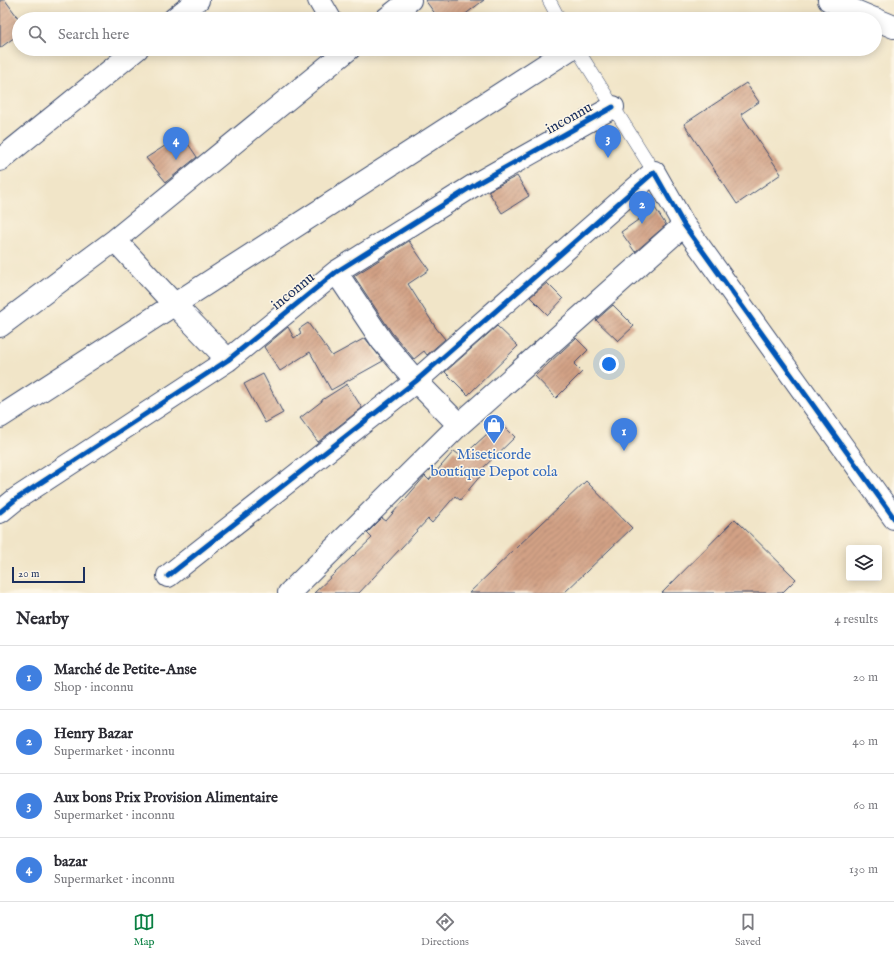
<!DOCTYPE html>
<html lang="en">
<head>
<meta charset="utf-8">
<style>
	:root { --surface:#fff; --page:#f2f2f3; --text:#2b2b33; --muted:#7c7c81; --line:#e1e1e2; --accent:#0b8043 }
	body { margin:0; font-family:"IM FELL English",serif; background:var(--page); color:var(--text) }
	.controls { position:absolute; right:12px; bottom:12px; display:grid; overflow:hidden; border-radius:4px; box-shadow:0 2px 10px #0003 }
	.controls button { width:36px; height:36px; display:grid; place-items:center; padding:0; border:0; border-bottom:1px solid var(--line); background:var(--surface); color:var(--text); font:20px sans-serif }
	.scale { position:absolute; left:12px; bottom:10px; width:73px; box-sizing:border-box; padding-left:4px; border:2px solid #1b2f5e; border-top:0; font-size:11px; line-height:14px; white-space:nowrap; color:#1b2f5e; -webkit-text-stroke:3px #fcf5e5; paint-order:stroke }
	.you { position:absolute; left:609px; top:364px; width:14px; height:14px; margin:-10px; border:3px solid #fff; border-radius:50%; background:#1a73e8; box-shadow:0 0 0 6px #1a73e833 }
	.badge { display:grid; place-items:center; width:26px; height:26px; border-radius:50%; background:var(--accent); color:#fff; font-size:13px; font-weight:700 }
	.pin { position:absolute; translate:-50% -33px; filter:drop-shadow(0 1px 2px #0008) }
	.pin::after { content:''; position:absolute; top:21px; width:14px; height:12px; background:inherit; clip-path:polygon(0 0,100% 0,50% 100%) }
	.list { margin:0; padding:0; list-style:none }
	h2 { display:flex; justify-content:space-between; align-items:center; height:52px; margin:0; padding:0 16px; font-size:17px }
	h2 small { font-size:13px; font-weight:400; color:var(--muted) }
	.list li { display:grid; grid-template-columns:26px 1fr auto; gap:12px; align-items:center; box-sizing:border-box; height:64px; padding:0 16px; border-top:1px solid var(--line) }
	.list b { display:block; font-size:15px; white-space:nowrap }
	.list p { margin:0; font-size:13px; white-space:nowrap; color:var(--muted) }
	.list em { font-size:13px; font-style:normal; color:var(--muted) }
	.icon { flex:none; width:22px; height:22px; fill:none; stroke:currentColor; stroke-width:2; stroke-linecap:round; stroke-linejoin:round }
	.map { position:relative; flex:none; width:894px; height:593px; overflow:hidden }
	.search { position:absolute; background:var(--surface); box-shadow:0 2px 10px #0003; left:12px; right:12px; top:12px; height:44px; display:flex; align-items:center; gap:10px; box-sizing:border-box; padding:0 14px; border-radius:22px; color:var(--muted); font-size:15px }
	.sheet { height:308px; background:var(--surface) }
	nav { display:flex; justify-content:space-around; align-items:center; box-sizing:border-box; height:56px; border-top:1px solid var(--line); background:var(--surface); font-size:11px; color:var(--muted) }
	nav a { display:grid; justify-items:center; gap:2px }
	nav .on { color:var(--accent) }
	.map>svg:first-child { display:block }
	.building { fill:url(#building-hatch) }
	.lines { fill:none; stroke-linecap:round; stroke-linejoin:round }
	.lane-casing { stroke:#3b4a6e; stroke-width:14 }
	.street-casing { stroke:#3b4a6e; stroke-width:24 }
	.primary-casing { stroke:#3b4a6e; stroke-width:24 }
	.lane { stroke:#fff; stroke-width:13 }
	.street { stroke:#fff; stroke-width:22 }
	.primary { stroke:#fff; stroke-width:22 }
	.cycleway-casing { stroke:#fcf5e5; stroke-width:8 }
	.cycleway { stroke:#0057b8; stroke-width:5 }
	.labels { text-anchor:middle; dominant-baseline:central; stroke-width:3; stroke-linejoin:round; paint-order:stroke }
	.street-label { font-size:15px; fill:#1b2f5e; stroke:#fcf5e5 }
	.shop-label { font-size:15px; fill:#366cbe; stroke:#fcf5e5 }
</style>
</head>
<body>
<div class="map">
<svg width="894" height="593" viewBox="0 0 894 593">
	<defs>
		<pattern id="building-hatch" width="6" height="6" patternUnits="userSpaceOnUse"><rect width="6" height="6" fill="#d2a185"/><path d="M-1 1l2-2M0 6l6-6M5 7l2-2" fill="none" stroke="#aa8470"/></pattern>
	</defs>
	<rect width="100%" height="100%" fill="#fcf5e5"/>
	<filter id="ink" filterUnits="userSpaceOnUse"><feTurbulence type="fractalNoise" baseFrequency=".025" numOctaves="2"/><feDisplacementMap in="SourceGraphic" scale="8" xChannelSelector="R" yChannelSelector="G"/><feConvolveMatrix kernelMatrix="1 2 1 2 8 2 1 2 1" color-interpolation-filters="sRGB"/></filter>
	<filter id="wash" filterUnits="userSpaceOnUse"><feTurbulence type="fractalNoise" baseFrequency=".012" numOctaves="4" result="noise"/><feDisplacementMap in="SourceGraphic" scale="16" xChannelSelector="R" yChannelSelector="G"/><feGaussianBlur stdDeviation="0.9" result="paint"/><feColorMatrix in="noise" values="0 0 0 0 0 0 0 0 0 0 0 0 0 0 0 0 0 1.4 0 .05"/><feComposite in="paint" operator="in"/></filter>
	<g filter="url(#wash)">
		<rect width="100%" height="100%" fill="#f1e5c8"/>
		<g id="blocks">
			<!-- building -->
			<path class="building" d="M0 0H5L19 19V34L0 48Z
				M425 0H484L459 19H439Z
				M746 83 759 102 741 114 781 174 737 204 684 124Z
				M182 135 197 157 166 182 146 158Z
				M517 176 529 196 502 213 488 191Z
				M655 208 666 225 635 252 621 232Z
				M409 241 429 270 408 284 436 328 445 339 427 355 424 351 414 359 392 333 354 276Z
				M547 283 563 299 548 315 530 297Z
				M613 305 634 326 618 341 596 320Z
				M308 323 332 356 365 338 383 361 331 390 310 352 280 371 264 347 288 327 294 338 301 333 299 329Z
				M497 326 518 346 468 395 445 372Z
				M576 338 588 350 574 364 582 372 556 398 535 376Z
				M263 374 283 413 265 423 244 384Z
				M347 384 362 408 318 442 300 418 322 401V400Z
				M500 422 515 437 479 472 482 474 460 500 455 496 432 523 428 519 359 593H314L372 538 367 533 382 518 386 521 425 476 429 480 454 451 462 457Z
				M586 481 632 528 564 593H469Z
				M735 519 796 579 782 593H662Z"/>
		</g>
	</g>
	<g filter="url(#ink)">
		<use href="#blocks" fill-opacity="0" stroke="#3b4a6e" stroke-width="1"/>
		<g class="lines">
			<!-- lane casing -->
			<g class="lane-casing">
				<path id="lane" d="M549 0 559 19
					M577 49 654 172"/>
			</g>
			<!-- street casing -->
			<g class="street-casing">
				<path id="street" d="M319 0 330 19
					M174 19 198 0
					M386 19 410 0
					M0 160 137 49
					M115 240 174 304 228 360
					M336 272 382 341 416 381 459 425
					M0 326 115 240 349 49
					M0 417 570 49
					M0 512 16 499 228 360 336 272 476 184 613 107
					M168 576 416 381 654 172 684 225 894 518
					M289 593 459 425 684 225"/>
			</g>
			<!-- primary casing -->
			<g class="primary-casing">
				<path id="primary" d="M829 0 874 19
					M875 19 894 27"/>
			</g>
			<!-- lane -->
			<use href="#lane" class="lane"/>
			<!-- street -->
			<use href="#street" class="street"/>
			<!-- primary -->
			<use href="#primary" class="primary"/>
			<!-- cycleway casing -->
			<g class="cycleway-casing">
				<path id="cycleway" d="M0 512 16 499 228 360 336 272 476 184 613 107
					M168 576 416 381 654 172 684 225 894 518"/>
			</g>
			<!-- cycleway -->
			<use href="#cycleway" class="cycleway"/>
		</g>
	</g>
	<!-- icons -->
	<defs>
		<g id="shop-pin" transform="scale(1.15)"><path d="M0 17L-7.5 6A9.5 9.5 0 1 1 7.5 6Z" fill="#3f7fe0" stroke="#fcf5e5"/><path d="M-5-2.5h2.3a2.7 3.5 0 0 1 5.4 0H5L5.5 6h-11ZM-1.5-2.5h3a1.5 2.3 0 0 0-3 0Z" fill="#fff"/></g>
	</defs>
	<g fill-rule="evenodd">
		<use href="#shop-pin" x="494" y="425"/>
	</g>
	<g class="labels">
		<!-- street labels -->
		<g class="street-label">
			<text transform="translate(569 118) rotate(-29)">inconnu</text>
			<text transform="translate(293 291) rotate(-39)">inconnu</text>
		</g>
		<!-- shop labels -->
		<g class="shop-label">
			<text x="494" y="454">Miseticorde<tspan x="494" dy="17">boutique Depot cola</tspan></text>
		</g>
	</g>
</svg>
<div class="controls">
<button><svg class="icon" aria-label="layers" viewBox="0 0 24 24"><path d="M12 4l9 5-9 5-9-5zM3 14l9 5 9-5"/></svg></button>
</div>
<div class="scale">20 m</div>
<div class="you"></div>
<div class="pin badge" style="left:624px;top:451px;background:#3f7fe0">1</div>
<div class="pin badge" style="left:642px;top:224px;background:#3f7fe0">2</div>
<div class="pin badge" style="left:608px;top:158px;background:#3f7fe0">3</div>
<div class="pin badge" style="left:176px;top:160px;background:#3f7fe0">4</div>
<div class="search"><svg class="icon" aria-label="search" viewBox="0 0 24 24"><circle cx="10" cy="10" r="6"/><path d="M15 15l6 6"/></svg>Search here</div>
</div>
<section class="sheet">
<h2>Nearby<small>4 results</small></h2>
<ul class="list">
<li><span class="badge" style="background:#3f7fe0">1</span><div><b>Marché de Petite-Anse</b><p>Shop · inconnu</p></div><em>20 m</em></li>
<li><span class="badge" style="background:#3f7fe0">2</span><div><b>Henry Bazar</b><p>Supermarket · inconnu</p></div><em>40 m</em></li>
<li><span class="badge" style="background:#3f7fe0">3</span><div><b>Aux bons Prix Provision Alimentaire</b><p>Supermarket · inconnu</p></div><em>60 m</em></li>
<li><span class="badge" style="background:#3f7fe0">4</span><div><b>bazar</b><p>Supermarket · inconnu</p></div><em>130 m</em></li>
</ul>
</section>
<nav>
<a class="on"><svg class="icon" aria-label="map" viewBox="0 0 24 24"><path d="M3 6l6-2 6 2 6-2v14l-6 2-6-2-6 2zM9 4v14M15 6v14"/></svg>Map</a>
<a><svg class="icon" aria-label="directions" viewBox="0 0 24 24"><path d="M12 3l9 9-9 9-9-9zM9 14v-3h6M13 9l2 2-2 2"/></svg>Directions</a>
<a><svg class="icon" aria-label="saved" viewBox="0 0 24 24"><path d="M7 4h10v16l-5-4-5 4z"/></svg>Saved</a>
</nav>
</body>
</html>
